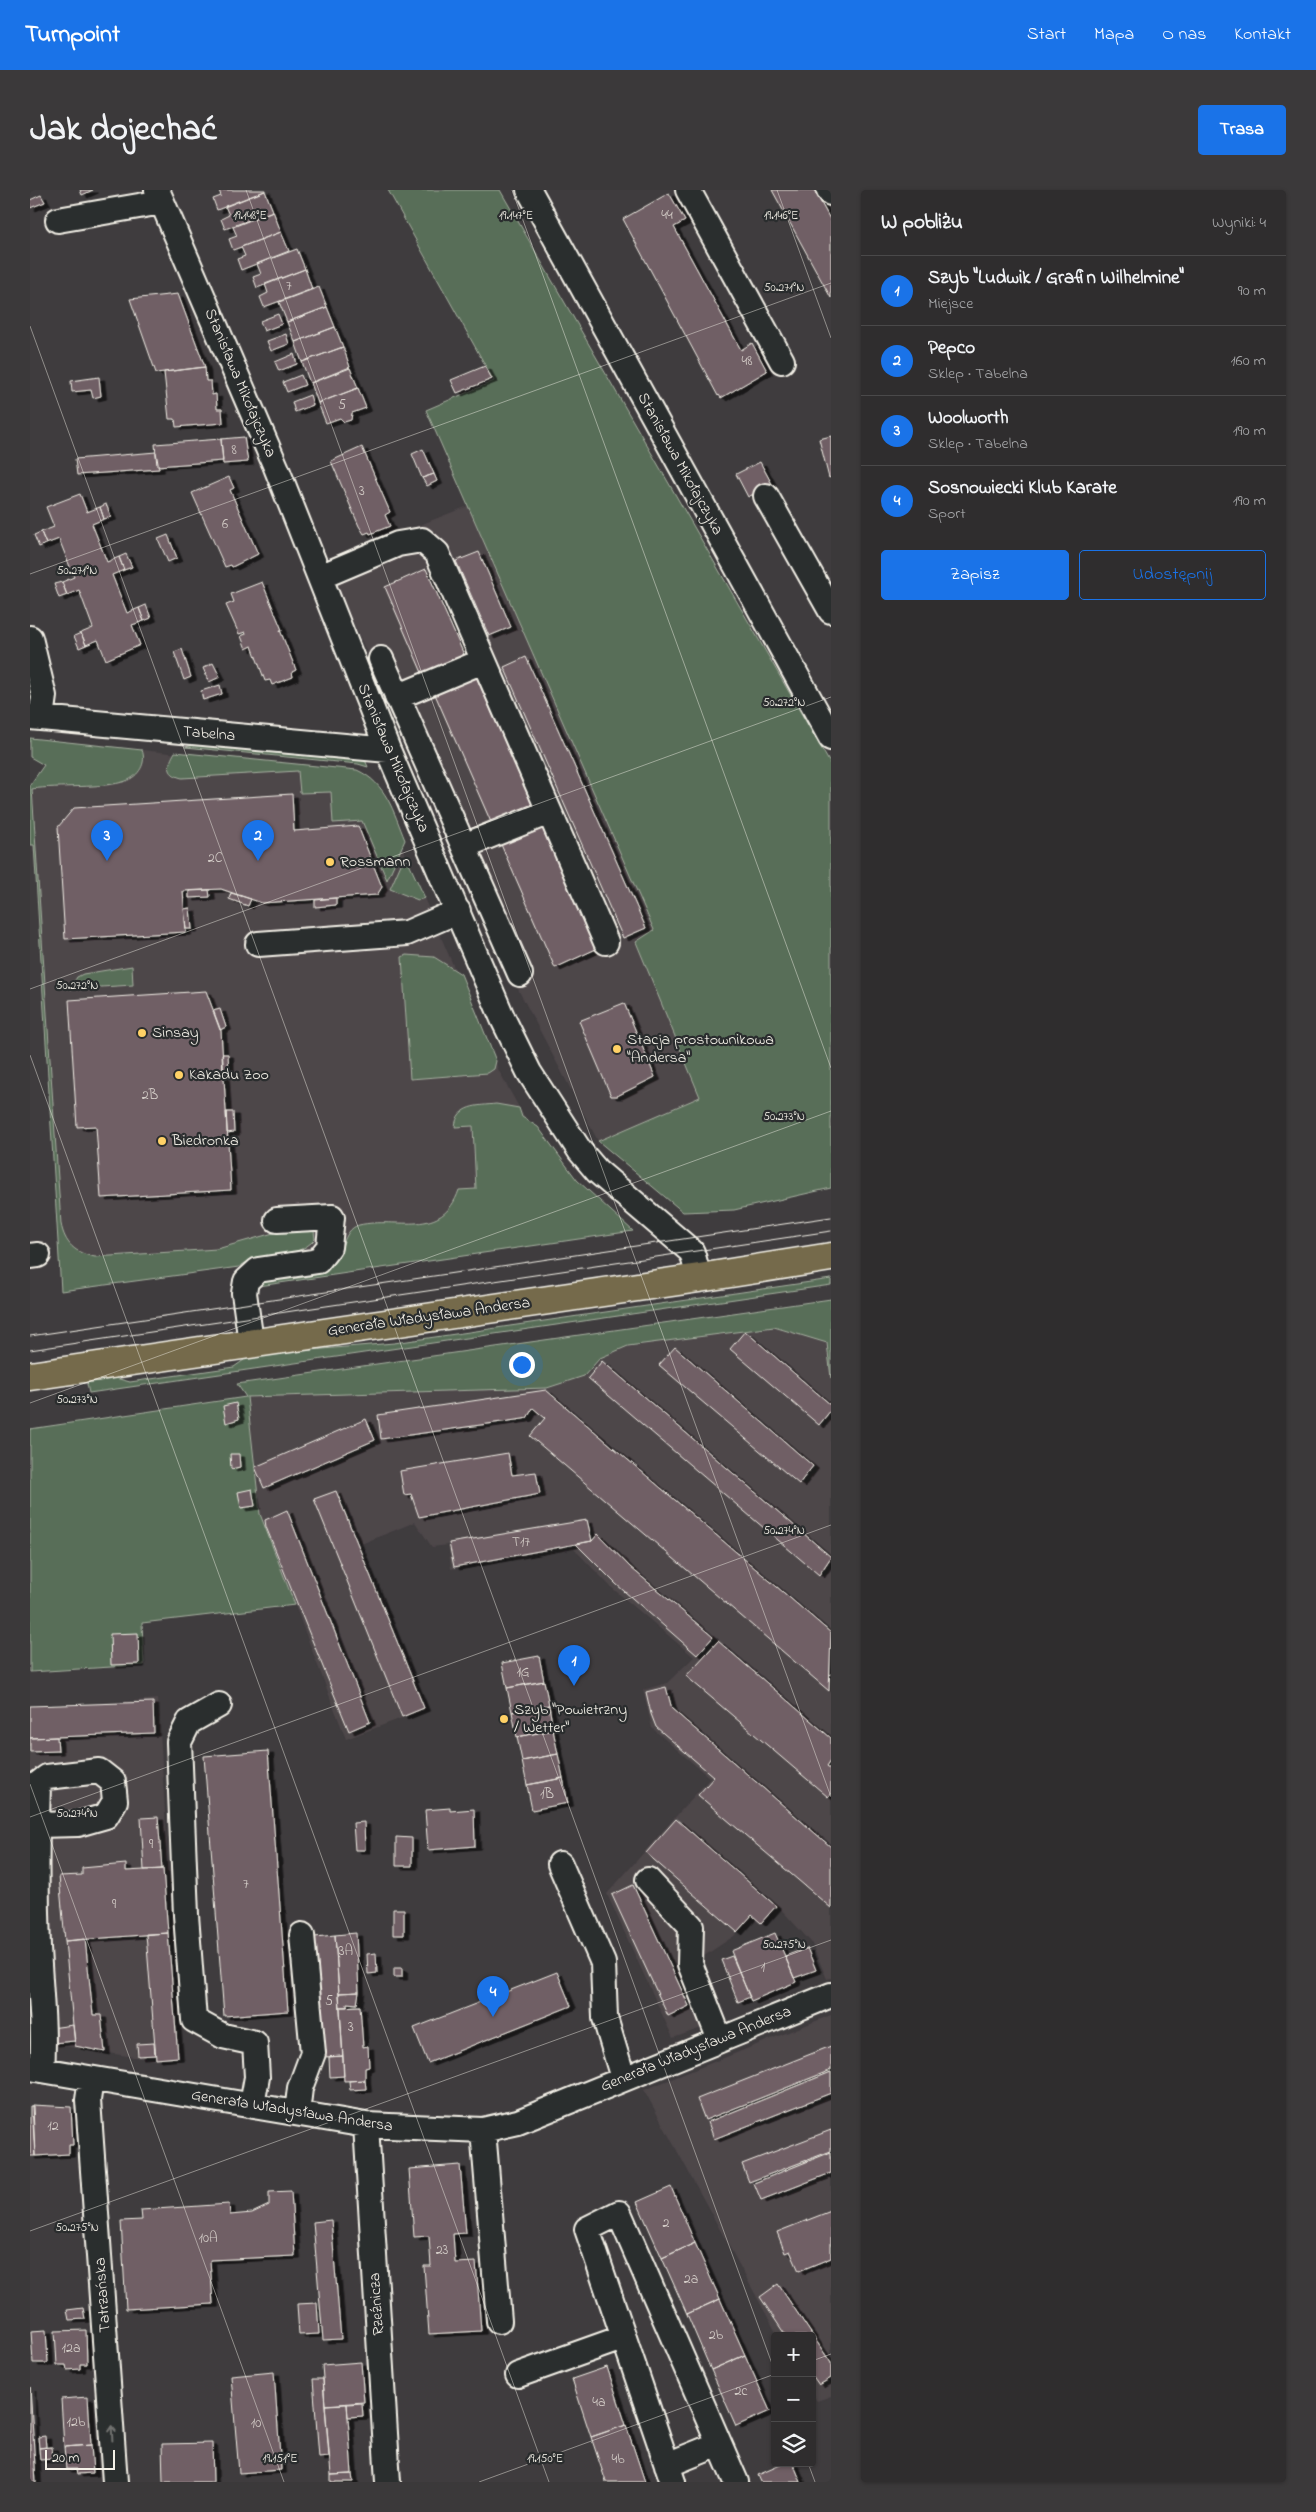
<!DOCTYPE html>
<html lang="pl">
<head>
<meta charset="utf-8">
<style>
	:root { --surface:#2f2d2e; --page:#3b393a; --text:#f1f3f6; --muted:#a7a8aa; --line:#4a494a; --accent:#1a73e8 }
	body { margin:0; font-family:"Indie Flower",sans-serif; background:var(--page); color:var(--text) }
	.controls { position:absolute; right:15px; bottom:15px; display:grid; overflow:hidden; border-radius:5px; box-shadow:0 1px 4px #0004 }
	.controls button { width:45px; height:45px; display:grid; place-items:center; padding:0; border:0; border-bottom:1px solid var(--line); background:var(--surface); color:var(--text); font:25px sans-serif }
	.scale { position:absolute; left:15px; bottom:12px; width:70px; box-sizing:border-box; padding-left:5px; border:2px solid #f4f1e8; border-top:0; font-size:14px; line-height:18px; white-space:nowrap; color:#f4f1e8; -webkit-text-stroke:4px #2a2d2e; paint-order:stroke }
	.you { position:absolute; left:491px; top:1174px; width:18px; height:18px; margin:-12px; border:4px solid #fff; border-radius:50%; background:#1a73e8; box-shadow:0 0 0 8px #1a73e833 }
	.badge { display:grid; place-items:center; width:32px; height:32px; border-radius:50%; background:var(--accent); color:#fff; font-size:16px; font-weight:700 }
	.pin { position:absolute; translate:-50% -41px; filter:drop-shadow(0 1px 2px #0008) }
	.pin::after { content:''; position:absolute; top:26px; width:18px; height:15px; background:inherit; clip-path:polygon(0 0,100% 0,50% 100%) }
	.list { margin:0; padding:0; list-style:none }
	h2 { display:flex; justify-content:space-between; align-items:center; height:65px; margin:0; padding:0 20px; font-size:21px }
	h2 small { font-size:16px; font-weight:400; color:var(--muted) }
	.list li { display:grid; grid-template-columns:32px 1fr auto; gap:15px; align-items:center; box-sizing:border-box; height:70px; padding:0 20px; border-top:1px solid var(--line) }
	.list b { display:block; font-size:19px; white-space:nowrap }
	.list p { margin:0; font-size:16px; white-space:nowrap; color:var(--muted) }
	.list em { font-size:16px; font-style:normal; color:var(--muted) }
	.actions { display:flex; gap:10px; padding:15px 20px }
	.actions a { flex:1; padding:11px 0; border:1px solid var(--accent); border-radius:5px; text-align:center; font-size:18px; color:var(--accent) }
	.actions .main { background:var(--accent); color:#fff }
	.icon { flex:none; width:28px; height:28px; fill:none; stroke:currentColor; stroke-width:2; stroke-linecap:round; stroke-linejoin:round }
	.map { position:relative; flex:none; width:801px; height:2292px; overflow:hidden; border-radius:5px }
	header { display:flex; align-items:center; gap:30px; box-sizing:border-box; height:70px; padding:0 25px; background:var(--accent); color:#fff }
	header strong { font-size:24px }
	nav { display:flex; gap:28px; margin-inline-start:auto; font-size:18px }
	.intro { display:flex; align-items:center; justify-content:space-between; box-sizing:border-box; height:120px; padding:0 30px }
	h1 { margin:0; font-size:35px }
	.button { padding:12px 22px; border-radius:5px; background:var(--accent); color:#fff; font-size:18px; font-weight:700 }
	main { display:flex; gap:30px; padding:0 30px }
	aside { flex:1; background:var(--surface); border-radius:5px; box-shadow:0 1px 4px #0004 }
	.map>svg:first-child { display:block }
	.built { fill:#4e464a }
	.green { fill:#596e59; stroke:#a6b0a0 }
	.building { fill:#705e65; stroke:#f4f1e8; filter:url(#shadow) }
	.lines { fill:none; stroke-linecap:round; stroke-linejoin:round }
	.minor-casing { stroke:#f4f1e8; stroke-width:28 }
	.major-casing { stroke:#f4f1e8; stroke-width:31 }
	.minor { stroke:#2a2d2e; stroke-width:24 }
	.major { stroke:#756b4b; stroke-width:28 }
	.tram { stroke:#f4f1e8; stroke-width:1 }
	.oneway { stroke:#71726f }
	.ticks { fill:none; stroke:#f4f1e8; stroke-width:1; stroke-opacity:0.45 }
	.poi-dot { fill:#ffd166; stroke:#2a2d2e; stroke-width:2 }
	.labels { text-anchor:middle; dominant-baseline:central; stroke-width:4.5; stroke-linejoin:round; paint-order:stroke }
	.number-label { font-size:14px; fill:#d3ccc7 }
	.street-label { font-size:16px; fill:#f4f1e8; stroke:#2a2d2e }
	.poi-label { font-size:16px; fill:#f4f1e8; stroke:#2a2d2e; text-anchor:start }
	.ticks-label { font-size:12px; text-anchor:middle; fill:#f4f1e8; stroke:#2a2d2e; stroke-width:4.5; stroke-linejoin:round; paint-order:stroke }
</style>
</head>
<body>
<header>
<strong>Turnpoint</strong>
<nav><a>Start</a><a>Mapa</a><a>O nas</a><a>Kontakt</a></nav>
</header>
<div class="intro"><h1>Jak dojechać</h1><a class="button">Trasa</a></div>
<main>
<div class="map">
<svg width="801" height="2292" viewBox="0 0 801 2292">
	<defs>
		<filter id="shadow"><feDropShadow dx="5.5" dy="3" stdDeviation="0" flood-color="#0009"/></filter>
	</defs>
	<rect width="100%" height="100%" fill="#3f3c3e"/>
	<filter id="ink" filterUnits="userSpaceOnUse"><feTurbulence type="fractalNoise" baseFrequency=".02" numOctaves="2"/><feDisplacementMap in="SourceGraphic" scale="10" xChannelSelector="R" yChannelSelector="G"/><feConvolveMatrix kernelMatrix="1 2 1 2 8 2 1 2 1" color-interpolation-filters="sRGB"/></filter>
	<g filter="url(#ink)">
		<!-- built -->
		<path class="built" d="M438 316 624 740 606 752 670 908 568 951 489 801 296 372Z
			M0 548 232 573 247 572 327 580 342 588 469 881 520 974 570 1035 325 1062 31 1101 4 655H0V595L14 575 0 567Z
			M745 1137 797 1153 801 1188V1788L797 1789 781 1752 748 1716 731 1734 721 1727 704 1746 671 1768 697 1829 643 1848 577 1704 680 1588 622 1538 613 1500 637 1493 664 1467 581 1397 544 1359 421 1379 418 1355 402 1357 385 1332 331 1354 396 1519 316 1549 230 1324 216 1207 517 1198 554 1186 570 1168 598 1156Z
			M128 1509 150 1870H124L0 1851V1518Z
			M801 1825V2206L787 2211 782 2203V2146H748L614 1900Z"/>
		<!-- green -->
		<path class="green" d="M358 0H470L801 575V998L704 1020 653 1022 568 951 670 907 606 752 624 740 396 220 464 191Z
			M0 548 112 560C117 573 109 586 96 591 73 599 28 595 2 599L31 1034C35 1054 45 1063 65 1067L187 1059 254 1040 284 1041 285 1049C265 1072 232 1059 209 1077L31 1101 4 655H0V595L14 575 0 567Z
			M170 554 323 568 336 572 338 577 328 574 155 557Z
			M145 562 327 580C357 594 363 621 375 650L357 690 332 631 303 633 301 602 270 603 268 581 152 588C135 584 138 574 145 562Z
			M375 665 395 708 388 710 360 699Z
			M376 765 404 767 431 784 466 871 464 879 458 883 380 889 372 767Z
			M102 776 103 795 40 799 47 787 53 784Z
			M466 914 489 918 492 927 508 937 547 990 603 1041 229 1096 236 1091C255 1088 284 1090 299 1078 314 1067 311 1040 329 1035 368 1026 412 1050 429 1000L446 999 443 936 425 937C427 914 448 916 466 914Z
			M801 1089V1095L59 1203 57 1194 61 1190 82 1187 100 1192 204 1177 221 1165 364 1153Z
			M801 1109V1188L797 1153 744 1137 598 1156 570 1168 554 1186 517 1198 217 1207 230 1324 265 1415 112 1433 114 1475 0 1482V1239L216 1207 207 1194Z"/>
		<!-- building -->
		<path class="building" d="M50 0H63L52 5Z
			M189 0H235V1L187 20 183 9 191 6Z
			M742 0H784L801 31V108Z
			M235 1 243 21 195 39 191 29 199 25 195 16Z
			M639 3 655 31 644 37 711 160 722 153 737 181 691 208 689 205 688 206 593 29Z
			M11 5 15 12 0 18V10Z
			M243 21 251 42 203 60 199 49 207 46 203 37Z
			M251 42 259 61 211 80 207 69 215 66 211 57Z
			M267 59 275 79 227 98 223 87 231 84 227 74Z
			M275 79 282 99 234 117 230 107 238 103 235 94Z
			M289 97 297 117 257 132 249 112Z
			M148 104 175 177 126 183 100 109Z
			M297 117 305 137 265 152 257 132Z
			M248 124 252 134 234 141 230 131Z
			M305 137 313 157 272 172 265 152Z
			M256 144 259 154 241 161 237 151Z
			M313 157 320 177 280 193 272 172Z
			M264 164 267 174 249 181 245 172Z
			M455 176 462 189 427 203 421 190Z
			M175 177 176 191H181L182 205 186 204 187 219H192L193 233 146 237 145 229H139L134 182Z
			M320 178 328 198 288 213 281 193Z
			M271 185 275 195 257 202 253 192Z
			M69 187 71 206 63 208 61 200 42 202 41 191Z
			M328 198 336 218 322 223 321 230 314 232 310 228 296 233 288 213Z
			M280 205 283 215 265 222 262 212Z
			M801 246V287L799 288 789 249Z
			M214 247 218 272 193 274 191 249Z
			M191 249 193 271 127 276 125 254Z
			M332 257 360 322 355 325 360 336 340 344 339 342 334 344 329 336 301 271Z
			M393 259 404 284 392 288 382 264Z
			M126 262 129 279 47 285 45 269Z
			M730 272 742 294 718 307 706 284Z
			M404 284 407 291 397 296 392 288Z
			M199 287 204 298 200 300 228 364 202 377 201 375 195 377 162 303Z
			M50 304 57 322 70 317 74 329 62 334 77 372 89 367 94 380 82 385 97 423 109 418 114 431 102 435 110 455 76 470 68 450 56 455 51 443 63 438 49 400 37 405 32 392 44 387 29 349 16 354 11 342 24 337 16 317Z
			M76 314 81 327 74 329 70 317Z
			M11 342 16 354 9 357 4 345Z
			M138 345 147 368 138 372 128 349Z
			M449 362 481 437 459 446 426 371Z
			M96 364 102 377 94 380 89 367Z
			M396 379 435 467 393 485 355 397Z
			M32 392 37 405 29 408 24 394Z
			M232 392 252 440H250L266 480 262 482 263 487 242 495 240 490 235 491 222 456 216 459 211 446 216 444 215 442 209 444 196 415 204 412 201 404Z
			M116 415 121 428 114 431 109 418Z
			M51 443 56 455 49 458 44 446Z
			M152 459 161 487 154 490 144 462Z
			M496 467 616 738 593 748 474 477Z
			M183 473 190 487 179 492 173 478Z
			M445 484 505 621 464 639 404 502Z
			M190 495 192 504 173 510 171 501Z
			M262 604 264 641 328 636 352 697 347 705 232 713 191 699 153 701 156 742 35 749 28 637 44 618Z
			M510 632 566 759 525 778 469 650Z
			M179 700 180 707 159 708V701Z
			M201 703 221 709 218 716 199 709Z
			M306 708V715L285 717V710Z
			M160 718 162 739H156L154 719Z
			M176 801 191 841 201 1000 71 1008 66 936 47 937 39 810Z
			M594 813 625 887 587 906H581L549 831Z
			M190 819 196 837 190 840 183 821Z
			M192 864H198L199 883H193Z
			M196 922H203L204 942 197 943Z
			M715 1141 801 1215V1220L789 1235 700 1159Z
			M645 1157 783 1276 769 1294 629 1175Z
			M572 1171 801 1367 789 1385 558 1188Z
			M516 1200 801 1443 799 1501 500 1246 515 1228 503 1218 497 1228 493 1229 351 1249 348 1225Z
			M206 1213 209 1229 196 1233 193 1216Z
			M336 1229 345 1250 234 1298 225 1277Z
			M478 1263 482 1285 506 1282 510 1304 389 1327 381 1304 374 1305 370 1281Z
			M200 1264H209L210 1277 201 1279Z
			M222 1299 225 1316 211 1318 208 1302Z
			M306 1301 394 1518 372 1527 284 1309Z
			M257 1320 340 1532 319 1541 236 1337 235 1330Z
			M557 1330 562 1351 424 1377 419 1353Z
			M568 1344 600 1377 683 1447 667 1465 586 1394 546 1354 562 1351Z
			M108 1443 109 1474 81 1475 80 1444Z
			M688 1451 801 1548V1570L797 1576 801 1579V1603L798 1607 656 1486Z
			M509 1466 514 1491 477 1498 472 1473Z
			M514 1491 519 1515 482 1522 477 1498Z
			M636 1497 642 1519 801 1657V1718L668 1605 684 1587 626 1537 621 1524 616 1502Z
			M123 1512 124 1543 0 1548V1516Z
			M519 1515 523 1540 487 1547 482 1522Z
			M523 1540 528 1564 492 1571 487 1547Z
			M27 1547 28 1561 0 1562V1548Z
			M238 1561 258 1821 194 1826 174 1566Z
			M528 1564 533 1588 497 1595 492 1571Z
			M533 1588 538 1613 502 1620 497 1595Z
			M420 1618V1621L444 1619 445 1656 398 1660 395 1620Z
			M128 1627 132 1679 114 1680 111 1628Z
			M646 1629 746 1716 731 1733 722 1725 707 1742 616 1663Z
			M334 1632 335 1660H325L323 1633Z
			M366 1647 382 1648V1676H366Z
			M96 1674V1681L133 1679 138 1743 35 1751 29 1686 52 1685V1678Z
			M603 1695 659 1816 638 1826 582 1705Z
			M363 1719H374V1745H363Z
			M138 1743 148 1867 126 1869 116 1744Z
			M326 1743 329 1802 309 1803 305 1745Z
			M745 1743 766 1792 721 1811 701 1761Z
			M305 1745 313 1866 293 1867 285 1747Z
			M55 1749 63 1825H71L75 1862 45 1856 35 1751Z
			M777 1758 786 1780 764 1788 755 1766Z
			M346 1763 347 1783 338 1784 337 1764Z
			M702 1766 720 1807 708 1812 691 1770Z
			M364 1778H372V1787H364Z
			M527 1782 541 1816 398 1873 384 1838Z
			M329 1802 327 1814 317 1813V1817H310L309 1803Z
			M330 1816 333 1857 338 1856 339 1877 335 1878V1890L314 1891 310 1817Z
			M43 1835 45 1851 23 1853 21 1838Z
			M124 1853 125 1865 108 1866 107 1854Z
			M801 1856V1880L675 1930 667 1909Z
			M313 1866 314 1886 300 1887 299 1867Z
			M801 1882V1903L684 1949 678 1932Z
			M335 1890 336 1899 320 1900 319 1891Z
			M2 1915 41 1917 43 1955H39V1964L5 1966Z
			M0 1916H3L5 1966H0Z
			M801 1940V1961L719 1992 712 1974Z
			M801 1962V1983L731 2010 724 1993Z
			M430 1975 436 2043 423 2044 425 2073 446 2072 451 2141 399 2144 394 2076H401L399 2046 384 2047 379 1979Z
			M641 1997 665 2053 632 2068 607 2012Z
			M261 2001 265 2066 180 2070 183 2114 96 2119 91 2031 112 2030 111 2020 199 2014 200 2025 222 2023 239 2015V2002Z
			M801 2021V2068L769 2081 760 2061 755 2063 747 2042Z
			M301 2030 311 2149 293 2150 283 2032Z
			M665 2053 690 2109 657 2124 632 2068Z
			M748 2094 801 2173V2188L789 2195 782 2185V2146H756L730 2107Z
			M690 2109 715 2165 681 2180 657 2124Z
			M287 2113 289 2144 269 2145 267 2114Z
			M53 2118 55 2129 39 2130 37 2120Z
			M16 2140 18 2173H3L1 2141Z
			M56 2140 57 2174H50V2179L37 2180 36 2175H27L25 2141Z
			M715 2165 740 2221 706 2236 681 2180Z
			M331 2172 334 2212 295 2215 292 2175Z
			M577 2177 596 2235 561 2247 542 2189Z
			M244 2182 251 2280 209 2283 201 2186Z
			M283 2189H293L299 2267 289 2268Z
			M0 2197 6 2292H0Z
			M58 2207 61 2255 34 2257 31 2209Z
			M332 2213 333 2226 318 2227 317 2214Z
			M317 2214 322 2284 301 2285 295 2215Z
			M596 2235 615 2292H576L561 2247Z
			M15 2246 16 2257 9 2258 8 2247Z
			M182 2253 183 2292H133L132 2254Z
			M61 2255 63 2283 47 2284 46 2279H36L34 2257Z
			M22 2257 23 2269 10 2270 9 2258Z
			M755 2273H763L771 2292H731L728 2285Z
			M322 2284 323 2292H301V2285Z"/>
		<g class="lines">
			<!-- minor casing -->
			<g class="minor-casing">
				<path id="minor" d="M127 0 246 277 358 560 473 829 499 882 550 961 567 981 662 1062 669 1088
					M499 0 801 548
					M658 0 752 171
					M799 0 801 3
					M28 30 132 12
					M736 306 801 421
					M290 387 368 354 392 350 407 363 576 752
					M0 448 14 506 11 528
					M351 469 490 784
					M367 507 453 471
					M0 527 358 560
					M434 656 519 622
					M228 754 377 743 428 721
					M0 1066 8 1065
					M221 1152 214 1103 216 1091 228 1080 288 1071 299 1057 302 1027 247 1030
					M189 1515 159 1532 149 1552 156 1725 164 1830 193 1846 225 1853 227 1887 222 1915
					M7 1635 48 1634 76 1626 85 1611 83 1592 69 1581 17 1587 8 1594C6 1649 6 1703 8 1758 10 1799 15 1839 12 1880
					M530 1674 573 1773 575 1828 593 1888
					M618 1690 661 1736 660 1774 690 1850
					M0 1878 336 1935 453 1940 488 1932 801 1805
					M61 1889 58 1910 85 2292
					M267 1923 270 1898 283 1863 272 1745
					M336 1935 358 2292
					M453 1940 469 2131
					M488 2185 592 2148
					M637 2275 689 2254
					M643 2292 557 2039 589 2023 706 2292"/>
			</g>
			<!-- major casing -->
			<g class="major-casing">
				<path id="major" d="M0 1186 669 1088 801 1067"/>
			</g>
			<!-- minor -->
			<use href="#minor" class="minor"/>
			<!-- major -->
			<use href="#major" class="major"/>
			<!-- tram -->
			<path class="tram" d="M0 1146 801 1027
				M0 1160 801 1041"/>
		</g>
		<!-- one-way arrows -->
		<defs><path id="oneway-shaft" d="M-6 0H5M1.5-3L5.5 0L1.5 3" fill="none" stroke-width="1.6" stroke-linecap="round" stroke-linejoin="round" transform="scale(1.25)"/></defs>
		<use class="oneway" href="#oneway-shaft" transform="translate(82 2243) rotate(-93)"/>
	</g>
	<!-- ticks -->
	<path class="ticks" d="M216 0 801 1607M482 0 801 878M747 0 801 148M0 136 745 2182M0 384 801 93M0 799 801 507M0 865 519 2292M0 1213 801 921M0 1594 254 2292M0 1627 801 1335M0 2041 801 1750M782 2171 801 2164M778 2273 785 2292M449 2292 745 2184"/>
	<!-- markers -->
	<g class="poi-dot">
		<circle cx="300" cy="672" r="5"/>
		<circle cx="112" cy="843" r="5"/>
		<circle cx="587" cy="859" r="5"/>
		<circle cx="149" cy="885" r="5"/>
		<circle cx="132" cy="951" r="5"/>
		<circle cx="474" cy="1529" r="5"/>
	</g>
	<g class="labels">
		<!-- number labels -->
		<g class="number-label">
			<text x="637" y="25">44</text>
			<text x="259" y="96">7</text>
			<text x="717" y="171">48</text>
			<text x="312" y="215">5</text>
			<text x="204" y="260">8</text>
			<text x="332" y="301">3</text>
			<text x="195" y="334">6</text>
			<text x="185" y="668">2C</text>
			<text x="120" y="905">2B</text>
			<text x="491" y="1352">T17</text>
			<text x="493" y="1482">1G</text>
			<text x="517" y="1604">1B</text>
			<text x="121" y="1654">9</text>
			<text x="216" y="1694">7</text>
			<text x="84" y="1714">9</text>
			<text x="316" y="1761">3A</text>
			<text x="733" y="1777">1</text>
			<text x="299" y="1811">5</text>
			<text x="321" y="1837">3</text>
			<text x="23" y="1936">12</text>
			<text x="636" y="2033">2</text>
			<text x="178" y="2048">10A</text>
			<text x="412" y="2060">23</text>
			<text x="661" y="2089">2a</text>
			<text x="686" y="2145">2b</text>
			<text x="41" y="2158">12a</text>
			<text x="711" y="2201">2c</text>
			<text x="569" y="2212">4a</text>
			<text x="46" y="2232">12b</text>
			<text x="226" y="2233">10</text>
			<text x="588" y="2269">4b</text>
		</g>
		<!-- street labels -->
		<g class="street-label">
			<text transform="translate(210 193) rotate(67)">Stanisława Mikołajczyka</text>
			<text transform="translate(650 274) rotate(61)">Stanisława Mikołajczyka</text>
			<text transform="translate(179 544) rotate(5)">Tabelna</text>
			<text transform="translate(363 568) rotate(67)">Stanisława Mikołajczyka</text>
			<text transform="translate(399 1127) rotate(-8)">Generała Władysława Andersa</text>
			<text transform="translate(666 1859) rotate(-22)">Generała Władysława Andersa</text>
			<text transform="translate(262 1921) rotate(9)">Generała Władysława Andersa</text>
			<text transform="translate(73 2105) rotate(-94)">Tatrzańska</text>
			<text transform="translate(347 2114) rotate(-94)">Rzeźnicza</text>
		</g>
		<!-- poi labels -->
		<g class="poi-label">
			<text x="310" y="672">Rossmann</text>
			<text x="122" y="843">Sinsay</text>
			<text x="597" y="850">Stacja prostownikowa<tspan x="597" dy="18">"Andersa"</tspan></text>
			<text x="159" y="885">Kakadu Zoo</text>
			<text x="142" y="951">Biedronka</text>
			<text x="484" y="1520">Szyb "Powietrzny<tspan x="484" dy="18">/ Wetter"</tspan></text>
		</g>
	</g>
	<g class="ticks-label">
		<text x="220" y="29">19.148°E</text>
		<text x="486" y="29">19.147°E</text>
		<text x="751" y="29">19.146°E</text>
		<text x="754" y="101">50.271°N</text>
		<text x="47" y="384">50.271°N</text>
		<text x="754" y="516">50.272°N</text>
		<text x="47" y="799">50.272°N</text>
		<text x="754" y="930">50.273°N</text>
		<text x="47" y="1213">50.273°N</text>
		<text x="754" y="1344">50.274°N</text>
		<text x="47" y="1627">50.274°N</text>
		<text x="754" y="1758">50.275°N</text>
		<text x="47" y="2041">50.275°N</text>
		<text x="250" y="2272">19.151°E</text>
		<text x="515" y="2272">19.150°E</text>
	</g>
</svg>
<div class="controls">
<button>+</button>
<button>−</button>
<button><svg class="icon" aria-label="layers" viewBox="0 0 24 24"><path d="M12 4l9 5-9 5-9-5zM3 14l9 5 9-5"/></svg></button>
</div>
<div class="scale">20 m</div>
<div class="you"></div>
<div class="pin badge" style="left:544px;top:1496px">1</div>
<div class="pin badge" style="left:228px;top:671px">2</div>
<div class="pin badge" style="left:77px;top:671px">3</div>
<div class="pin badge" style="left:463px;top:1827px">4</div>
</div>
<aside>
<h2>W pobliżu<small>Wyniki: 4</small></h2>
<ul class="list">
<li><span class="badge">1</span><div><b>Szyb &quot;Ludwik / Grafin Wilhelmine&quot;</b><p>Miejsce</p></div><em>90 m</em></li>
<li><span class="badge">2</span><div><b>Pepco</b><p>Sklep · Tabelna</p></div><em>160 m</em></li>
<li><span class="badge">3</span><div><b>Woolworth</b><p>Sklep · Tabelna</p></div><em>190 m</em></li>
<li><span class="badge">4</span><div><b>Sosnowiecki Klub Karate</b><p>Sport</p></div><em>190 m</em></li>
</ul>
<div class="actions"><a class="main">Zapisz</a><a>Udostępnij</a></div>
</aside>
</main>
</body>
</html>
